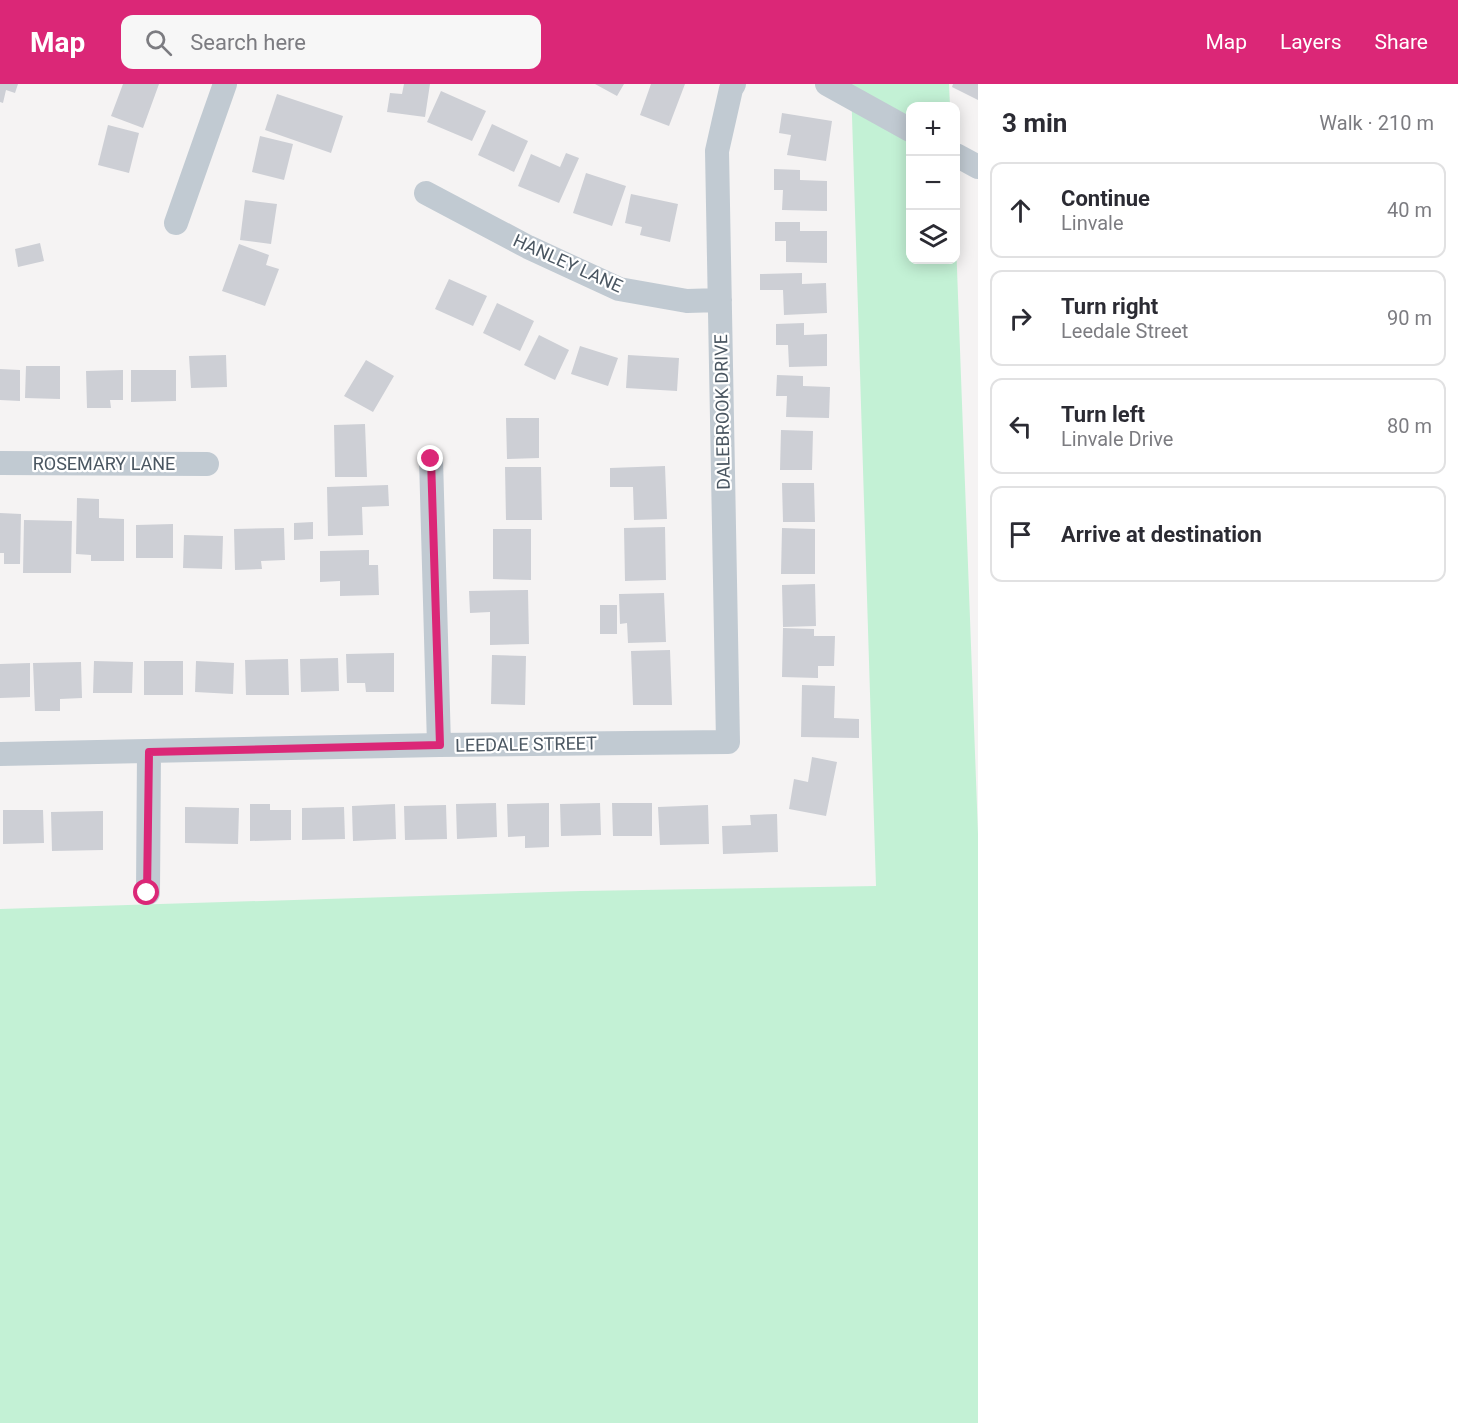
<!DOCTYPE html>
<html lang="en">
<head>
<meta charset="utf-8">
<style>
	:root { --surface:#fff; --page:#f7f7f7; --text:#2b2b33; --muted:#7c7c81; --line:#e1e1e2; --accent:#db2777 }
	body { margin:0; font-family:Roboto,sans-serif; background:var(--page); color:var(--text) }
	.controls { position:absolute; right:18px; top:18px; display:grid; overflow:hidden; border-radius:12px; box-shadow:0 3px 15px #0003 }
	.controls button { width:54px; height:54px; display:grid; place-items:center; padding:0; border:0; border-bottom:2px solid var(--line); background:var(--surface); color:var(--text); font:30px sans-serif }
	.stop { position:absolute; width:18px; height:18px; margin:-14px; border:4px solid #db2777; border-radius:50%; background:#fff }
	.stop.end { background:#db2777; border-color:#fff; box-shadow:0 2px 6px #0008 }
	.list { margin:0; padding:0; list-style:none }
	h2 { display:flex; justify-content:space-between; align-items:center; height:78px; margin:0; padding:0 24px; font-size:26px }
	h2 small { font-size:20px; font-weight:400; color:var(--muted) }
	.list li { display:grid; grid-template-columns:39px 1fr auto; gap:18px; align-items:center; box-sizing:border-box; height:96px; margin:0 12px 12px; padding:0 12px; border:2px solid var(--line); border-radius:12px }
	.list b { display:block; font-size:22px; white-space:nowrap }
	.list p { margin:0; font-size:20px; white-space:nowrap; color:var(--muted) }
	.list em { font-size:20px; font-style:normal; color:var(--muted) }
	.icon { flex:none; width:33px; height:33px; fill:none; stroke:currentColor; stroke-width:2; stroke-linecap:round; stroke-linejoin:round }
	.map { position:relative; flex:none; width:978px; height:1339px; overflow:hidden }
	header { display:flex; align-items:center; gap:36px; box-sizing:border-box; height:84px; padding:0 30px; background:var(--accent); color:#fff }
	header strong { font-size:28px }
	nav { display:flex; gap:33px; margin-inline-start:auto; font-size:21px }
	.search { width:420px; height:54px; background:var(--page); display:flex; align-items:center; gap:15px; box-sizing:border-box; padding:0 21px; border-radius:12px; color:var(--muted); font-size:22px }
	main { display:flex }
	aside { flex:1; background:var(--surface) }
	.map>svg:first-child { display:block }
	.green { fill:#c3f1d5 }
	.building { fill:#cdcfd5 }
	.lines { fill:none; stroke-linecap:round; stroke-linejoin:round }
	.street { stroke:#c1cad2; stroke-width:24 }
	.route { stroke:#db2777; stroke-width:8 }
	.labels { text-anchor:middle; dominant-baseline:central; stroke-width:4.5; stroke-linejoin:round; paint-order:stroke }
	.street-label { font-size:18px; fill:#4a5661; stroke:#fff }
</style>
</head>
<body>
<header>
<strong>Map</strong>
<div class="search"><svg class="icon" aria-label="search" viewBox="0 0 24 24"><circle cx="10" cy="10" r="6"/><path d="M15 15l6 6"/></svg>Search here</div>
<nav><a>Map</a><a>Layers</a><a>Share</a></nav>
</header>
<main>
<div class="map">
<svg width="978" height="1339" viewBox="0 0 978 1339">
	<rect width="100%" height="100%" fill="#f5f3f3"/>
	<!-- green -->
	<path class="green" d="M851 0H949L950 22H910V176H956V158L978 750V1339H0V825L581 807 876 802Z"/>
	<!-- building -->
	<path class="building" d="M0 0H18L15 9 6 6 3 19 0 18Z
		M123 0H159L143 44 111 32Z
		M404 0H430L425 33 387 28 390 9 402 10Z
		M595 0H624L617 12Z
		M651 0H685L669 42 640 31Z
		M953 0H978V16L952 3Z
		M441 7 486 27 472 57 427 38Z
		M277 10 343 32 331 69 265 46Z
		M782 29 832 37 826 77 787 71 791 51 779 49Z
		M492 40 528 57 514 88 478 71Z
		M108 41 139 49 129 89 98 81Z
		M260 52 293 60 284 96 252 88Z
		M566 69 579 74 559 119 518 102 531 70 560 83Z
		M774 85 800 86V96L827 97V127L782 126 783 106H774Z
		M586 89 626 102 612 142 573 129Z
		M631 110 678 120 670 158 640 151 642 143 625 139Z
		M245 116 277 120 271 160 240 156Z
		M775 138H800V147H827V179L786 178V157H775Z
		M40 159 44 177 18 183 15 165Z
		M239 160 269 171 266 181 279 185 265 222 222 207Z
		M802 189V200L826 199 827 229 784 231 783 206H760V190Z
		M449 195 487 212 473 242 435 225Z
		M497 219 534 237 520 267 483 249Z
		M804 239V251L827 250V282L789 283 788 261H776V240Z
		M539 251 569 266 555 296 524 281Z
		M580 262 618 274 608 302 571 290Z
		M226 271 227 303 191 304 189 272Z
		M628 271 679 274 677 307 626 304Z
		M366 276 394 292 373 328 344 312Z
		M26 282H60V315L25 314Z
		M0 285 20 286V317L0 316Z
		M123 286V316H110L111 324H87L86 287Z
		M131 286H176V317L131 318Z
		M777 291 803 292V302L830 303 829 334 786 333 787 312H776Z
		M506 334H539V374L507 375Z
		M365 340 367 393H335L334 341Z
		M781 346 813 347 812 386H780Z
		M665 382 667 435 634 436 633 403H610V384Z
		M505 383H541L542 436H506Z
		M782 399H814L815 438H783Z
		M388 401 389 422 362 423 363 451 328 452 327 403Z
		M77 414 99 415V434L124 435V477H91V471L76 470Z
		M0 429 21 430 20 480H4V469H0Z
		M24 436 72 437 71 489H23Z
		M313 438V455L294 456V439Z
		M173 440V474H136V441Z
		M665 443 666 496 625 497 624 444Z
		M284 444 285 476 261 477 262 485 235 486 234 445Z
		M782 444 815 445V490H781Z
		M493 445H531V496L493 495Z
		M184 451 223 452 222 485 183 484Z
		M369 466V481H378L379 511 340 512V497L320 498V467Z
		M815 500 816 542 783 543 782 501Z
		M528 506 529 560 490 561V528L470 529 469 507Z
		M664 509 666 558 628 559 627 539 620 540 619 510Z
		M600 521H617V550H600Z
		M783 544 814 545V552H835L834 582H818V594L782 593Z
		M670 566 672 621H633L631 567Z
		M394 569V608H366L365 599H347L346 570Z
		M492 571 526 572 525 621 491 620Z
		M338 574 339 607 301 608 300 575Z
		M288 575 289 611H246L245 576Z
		M94 577 133 578 132 609H93Z
		M144 577H183V611H144Z
		M196 577 234 579 233 610 195 608Z
		M81 578 82 614 60 615V627H35L33 579Z
		M30 579V613L0 614V580Z
		M802 601 835 602 834 634 859 635V654L801 653Z
		M812 673 837 678 826 732 789 725 794 695 808 698Z
		M496 719 497 753 457 755 456 720Z
		M549 719V763L525 764V752L508 753 507 720Z
		M600 719 601 751 561 752 560 720Z
		M612 719H652V752H613Z
		M250 720H270V726H291V756L250 757Z
		M395 720 396 755 353 757 352 722Z
		M446 721 447 755 405 756 404 722Z
		M708 721 709 760 660 761 658 723Z
		M185 723 239 724 238 760 185 759Z
		M344 723 345 755 302 756V724Z
		M3 726H43L44 759 3 760Z
		M103 727V766L52 767 51 728Z
		M777 730 778 768 723 770 722 742 751 741 750 731Z"/>
	<g class="lines">
		<!-- street -->
		<path class="street" d="M827 0 910 46
			M956 71 978 83
			M426 109 528 163 619 205 687 217 720 216
			M176 139 225 0
			M431 375 439 661
			M0 379 207 380
			M0 670 439 661 728 658 717 67 731 5 734 0
			M148 809 149 668"/>
	</g>
	<g class="lines">
		<!-- route -->
		<path class="route" d="M147 809 149 668 440 661 431 375"/>
	</g>
	<g class="labels">
		<!-- street labels -->
		<g class="street-label">
			<text transform="translate(568 179) rotate(24)">HANLEY LANE</text>
			<text transform="translate(722 328) rotate(-91)">DALEBROOK DRIVE</text>
			<text x="104" y="379">ROSEMARY LANE</text>
			<text transform="translate(526 660) rotate(-1)">LEEDALE STREET</text>
		</g>
	</g>
</svg>
<div class="controls">
<button>+</button>
<button>−</button>
<button><svg class="icon" aria-label="layers" viewBox="0 0 24 24"><path d="M12 4l9 5-9 5-9-5zM3 14l9 5 9-5"/></svg></button>
</div>
<div class="stop" style="left:147px;top:809px"></div>
<div class="stop end" style="left:431px;top:375px"></div>
</div>
<aside>
<h2>3 min<small>Walk · 210 m</small></h2>
<ul class="list">
<li><svg class="icon" aria-label="ahead" viewBox="0 0 24 24"><path d="M12 20V5M6 11l6-6 6 6"/></svg><div><b>Continue</b><p>Linvale</p></div><em>40 m</em></li>
<li><svg class="icon" aria-label="right" viewBox="0 0 24 24"><path d="M7 20v-9h11M14 6l5 5-5 5"/></svg><div><b>Turn right</b><p>Leedale Street</p></div><em>90 m</em></li>
<li><svg class="icon" aria-label="left" viewBox="0 0 24 24"><path d="M17 20v-9H6M10 6l-5 5 5 5"/></svg><div><b>Turn left</b><p>Linvale Drive</p></div><em>80 m</em></li>
<li><svg class="icon" aria-label="arrive" viewBox="0 0 24 24"><path d="M6 21V4h12l-3 4 3 4H6"/></svg><div><b>Arrive at destination</b></div></li>
</ul>
</aside>
</main>
</body>
</html>
